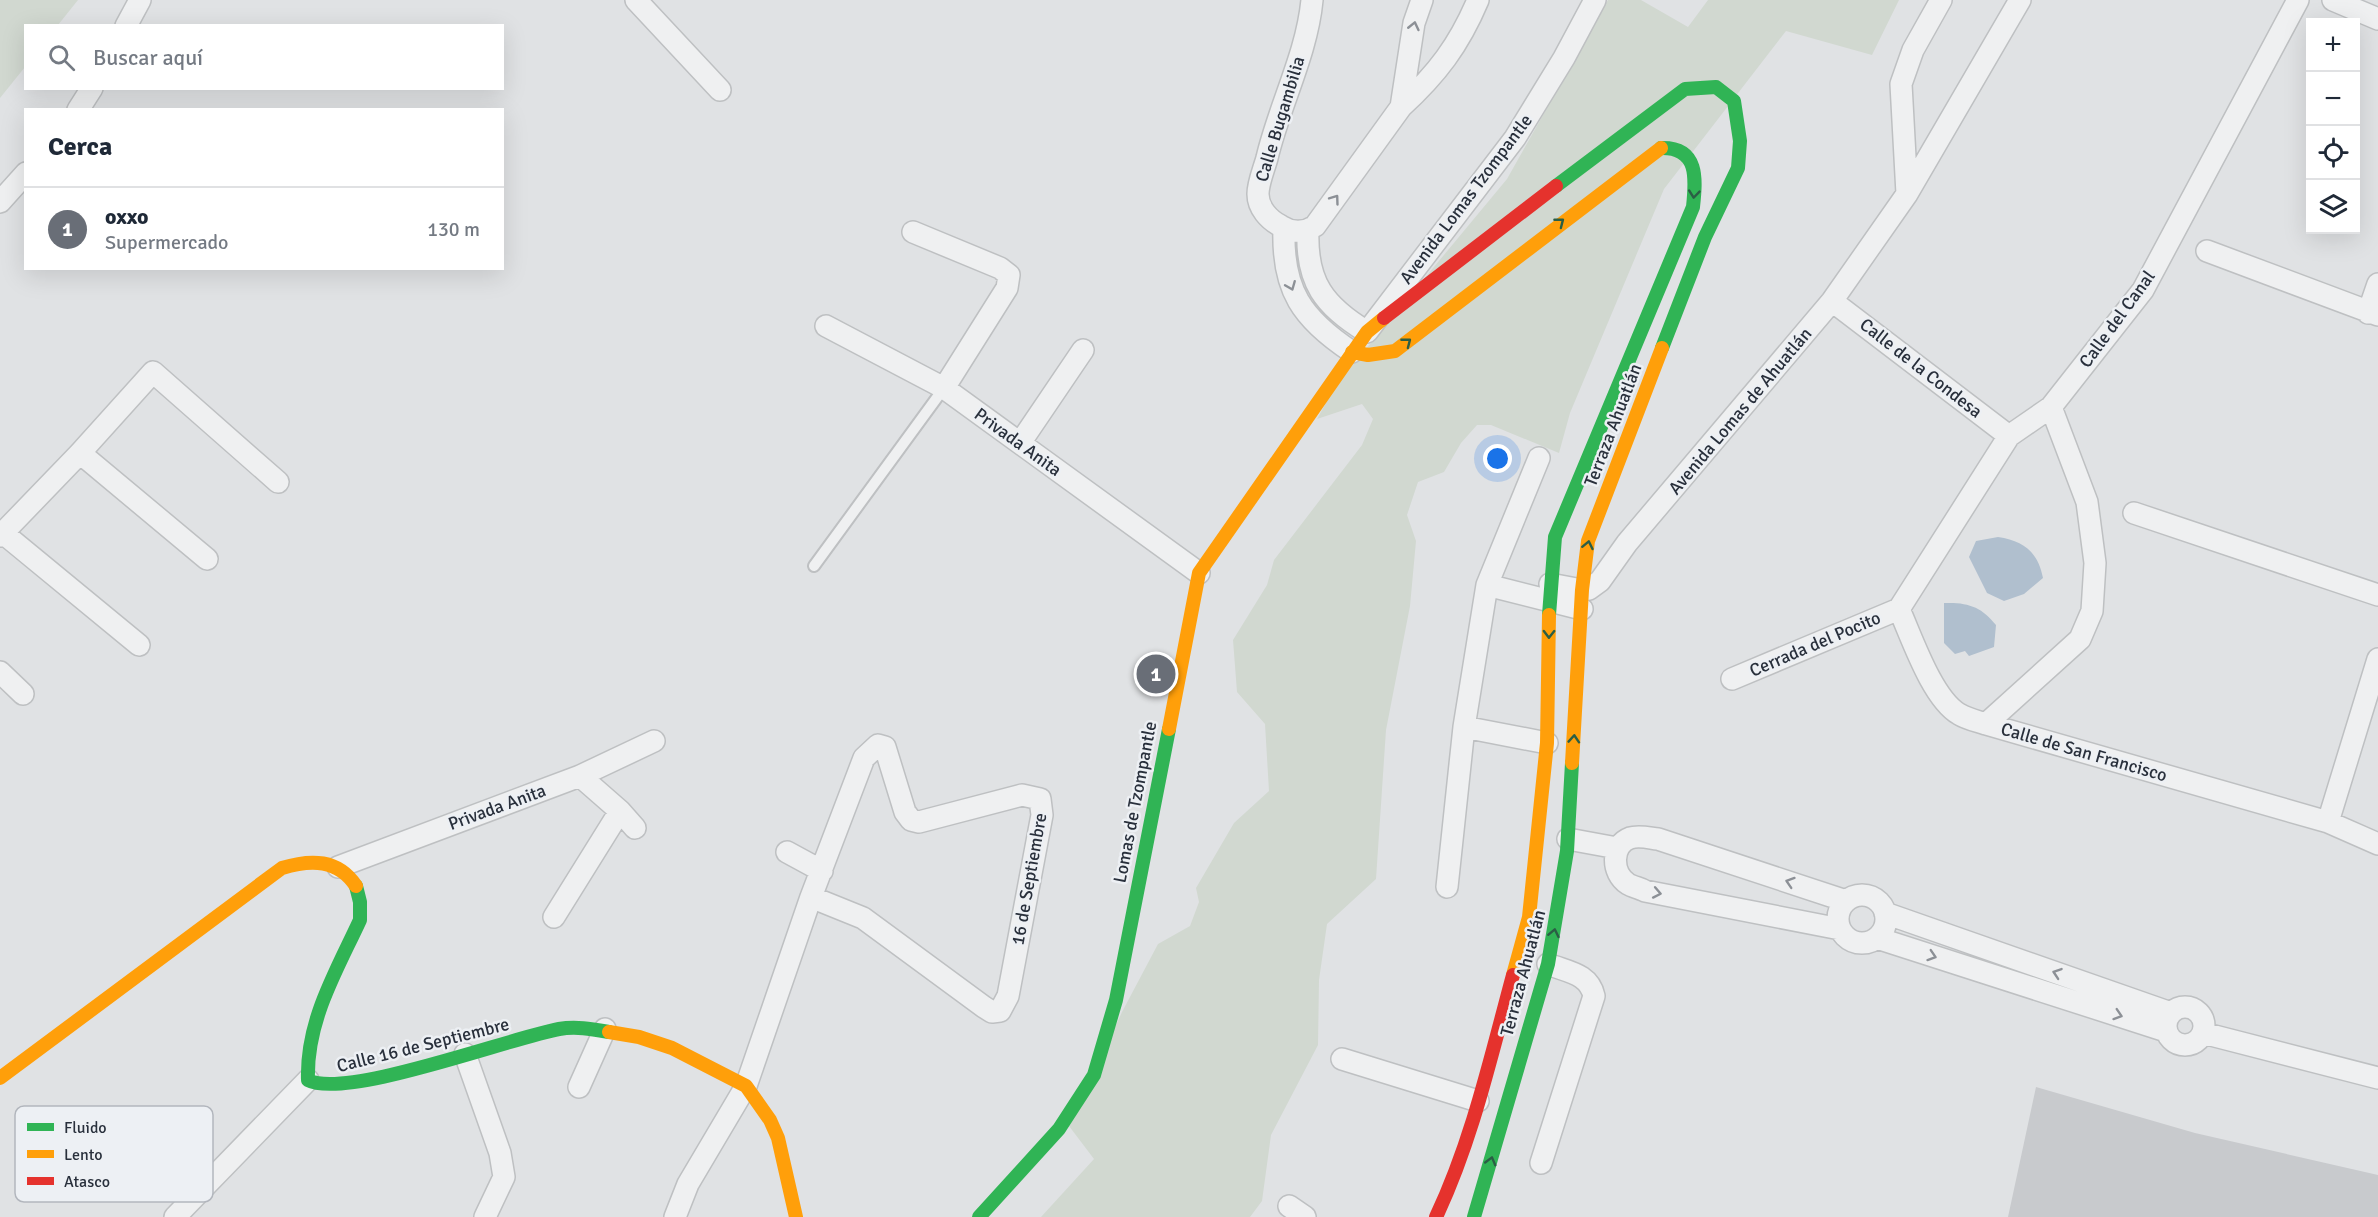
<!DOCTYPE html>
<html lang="es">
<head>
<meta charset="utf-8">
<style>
	:root { --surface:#fff; --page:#f2f2f3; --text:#1f2937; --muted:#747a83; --line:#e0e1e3; --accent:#696e77 }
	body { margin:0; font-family:Signika,sans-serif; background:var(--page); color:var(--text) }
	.controls { position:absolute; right:18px; top:18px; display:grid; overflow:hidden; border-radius:0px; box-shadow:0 6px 24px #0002 }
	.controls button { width:54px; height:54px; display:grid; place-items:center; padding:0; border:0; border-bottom:2px solid var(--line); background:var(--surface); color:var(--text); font:30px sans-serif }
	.you { position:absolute; left:1498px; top:459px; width:21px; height:21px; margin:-15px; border:4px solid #fff; border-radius:50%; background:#1a73e8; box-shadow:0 0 0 9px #1a73e833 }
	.badge { display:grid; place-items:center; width:39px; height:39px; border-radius:50%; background:var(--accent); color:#fff; font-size:20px; font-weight:700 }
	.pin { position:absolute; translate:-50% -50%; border:3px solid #fff; box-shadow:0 2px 6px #0006 }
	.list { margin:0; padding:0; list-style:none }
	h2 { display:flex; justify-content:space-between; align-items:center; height:78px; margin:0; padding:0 24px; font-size:26px }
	h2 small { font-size:20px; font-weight:400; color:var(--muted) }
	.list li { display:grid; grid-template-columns:39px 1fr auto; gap:18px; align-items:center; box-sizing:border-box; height:84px; padding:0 24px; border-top:2px solid var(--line) }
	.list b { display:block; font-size:22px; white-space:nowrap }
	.list p { margin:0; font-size:20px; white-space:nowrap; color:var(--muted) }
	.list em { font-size:20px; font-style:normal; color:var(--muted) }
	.icon { flex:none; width:33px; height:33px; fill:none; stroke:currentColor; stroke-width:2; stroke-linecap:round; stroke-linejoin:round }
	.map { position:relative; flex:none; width:2378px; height:1217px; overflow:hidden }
	.search { position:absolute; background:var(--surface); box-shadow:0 6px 24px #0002; left:24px; top:24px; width:480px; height:66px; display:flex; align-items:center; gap:15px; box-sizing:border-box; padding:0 21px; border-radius:0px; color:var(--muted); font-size:22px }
	.panel { position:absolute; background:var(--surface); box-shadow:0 6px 24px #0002; left:24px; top:108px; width:480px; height:162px; border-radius:0px }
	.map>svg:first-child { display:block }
	.green { fill:#d1d8d0 }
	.water { fill:#b0bfce }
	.building { fill:#c8cacd }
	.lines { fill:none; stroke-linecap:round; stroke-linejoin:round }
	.lane-casing { stroke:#bec0c2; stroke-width:14 }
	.street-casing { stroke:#bec0c2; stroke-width:24 }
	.lane { stroke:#eff0f1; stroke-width:10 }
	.street { stroke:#eff0f1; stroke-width:21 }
	.fast { stroke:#30b455; stroke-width:14 }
	.slow { stroke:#ff9f0a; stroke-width:14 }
	.jam { stroke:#e5322d; stroke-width:14 }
	.oneway { stroke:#8c9096 }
	.oneway2 { stroke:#2b5e45 }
	.labels { text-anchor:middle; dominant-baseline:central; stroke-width:5; stroke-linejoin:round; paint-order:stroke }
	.street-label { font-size:18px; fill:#29303c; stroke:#edf0f4 }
	.key { fill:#edf0f4; stroke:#b2b6bd; stroke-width:1.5 }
	.key-label { font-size:16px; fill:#29303c }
</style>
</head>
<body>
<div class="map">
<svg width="2378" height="1217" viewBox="0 0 2378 1217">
	<rect width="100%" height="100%" fill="#e0e2e4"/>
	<!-- green -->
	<path class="green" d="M0 0H78L58 25 26 26 25 67 0 98Z
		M1608 0H1641L1688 27 1708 0H1899L1872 55 1786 31 1664 189 1570 413 1559 453 1491 425H1477L1461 443 1444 472 1418 482 1407 515 1416 541 1410 606 1386 730 1376 879 1327 924 1319 980 1318 1045 1271 1135 1262 1201 1250 1217H1041L1094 1159 1069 1126 1122 1012 1158 944 1190 926 1199 902 1196 888 1234 823 1269 791 1265 724 1237 692 1233 640 1267 585 1274 560 1362 445 1373 419 1362 404 1317 419 1336 385 1507 179Z"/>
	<!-- water -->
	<path class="water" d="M1998 537C2024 541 2038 552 2043 578L2024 594 2004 601 1987 593 1969 557 1976 541Z
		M1944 603C1968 602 1982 607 1996 625L1994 647 1969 656 1965 651 1955 654 1944 643Z"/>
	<!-- building -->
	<path class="building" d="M2036 1087 2195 1133 2378 1175V1217H2008Z"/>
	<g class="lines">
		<!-- lane casing -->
		<g class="lane-casing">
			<path id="lane" d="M814 566 944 388"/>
		</g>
		<!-- street casing -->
		<g class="street-casing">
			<path id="street" d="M636 0 720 90
				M1312 0C1307 54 1279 106 1267 158 1264 169 1258 183 1258 194 1258 208 1269 220 1281 226 1292 233 1304 233 1315 226L1401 107 1414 23 1422 0
				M2333 0 2378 19
				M126 26 140 0
				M1401 107C1437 74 1459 45 1478 0
				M78 110 92 88
				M1907 194 1901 84 1913 50 1941 0
				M0 202 26 173
				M1284 229C1282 290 1302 319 1352 352
				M1308 231C1306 282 1324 306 1367 332L1515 138 1564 58 1595 0
				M913 232 1000 268 1009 275 1007 288 944 388
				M2207 251 2378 315
				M1832 301 2009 436
				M2368 313 2378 284
				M826 326 944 388 1199 573
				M1020 443 1083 350
				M80 453 207 559
				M2134 513 2378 595
				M3 533 139 645
				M0 536 80 453 153 372 278 482
				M1550 584 1582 590 1589 589 1600 581 1627 543 1832 301 1907 194 2020 0
				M1487 585 1582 609
				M1899 609 2009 436 2051 407 2143 290 2298 0
				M1899 609C1912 638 1932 698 1959 714 1967 719 1977 721 1986 724L2328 822 2378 844
				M0 672 23 694
				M1732 679 1899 609
				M1986 724 2080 639 2092 611 2095 563 2087 502 2051 407
				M1464 727 1547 743
				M580 776 620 811 635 828
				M2328 822 2378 659
				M1568 839 1617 848
				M787 852 822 871
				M338 867 580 776 654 741
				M1447 887 1464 727 1487 585 1539 458
				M1838 919a24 24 0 1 1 48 0a24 24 0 1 1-48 0Z
				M1885 913 2171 1013
				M554 917 620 811
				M1840 929 1645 891C1640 888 1633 887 1628 884 1611 873 1611 845 1630 838 1639 835 1649 838 1658 839L1846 901
				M1877 938 2166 1031
				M2166 1026a19 19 0 1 1 38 0a19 19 0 1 1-38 0Z
				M2203 1033 2378 1078
				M465 1054 500 1153 504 1177 485 1217
				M1342 1059 1478 1101
				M579 1087 605 1029
				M1541 1163 1594 996C1589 973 1567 972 1548 964
				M1289 1206 1305 1217
				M175 1217 308 1080
				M675 1217 688 1184 746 1086 811 897 864 758 878 745 885 747 905 812 911 820 919 822 1022 795 1040 799 1042 815 1008 996 1000 1011 992 1012 984 1007 863 918 811 897"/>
		</g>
		<!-- lane -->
		<use href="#lane" class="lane"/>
		<!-- street -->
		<use href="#street" class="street"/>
		<!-- fast -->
		<path class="fast" d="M1556 186 1685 89 1716 87 1734 101 1740 141 1738 168 1705 237 1662 348
			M1549 615 1555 537 1693 207C1696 179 1699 147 1661 148
			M356 886 360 902V920C336 972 306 1021 308 1080 345 1100 510 1038 559 1029 576 1026 592 1029 609 1032
			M979 1217 1059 1129 1094 1075 1116 1000 1169 729
			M1474 1217 1548 964 1567 851 1572 763"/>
		<!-- slow -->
		<path class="slow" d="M1352 352 1368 355 1395 351 1661 148
			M1169 729 1199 573 1367 332 1384 318
			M1572 763 1582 590 1588 541 1662 348
			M1513 975 1529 917 1547 743 1549 615
			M609 1032 639 1037 672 1048 746 1086 770 1120 778 1138 796 1217
			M0 1078 282 868C311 859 338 859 356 886"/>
		<!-- jam -->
		<path class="jam" d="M1384 318 1556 186
			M1436 1217C1472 1141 1491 1056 1513 975"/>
	</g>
	<!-- one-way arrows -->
	<defs><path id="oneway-chevron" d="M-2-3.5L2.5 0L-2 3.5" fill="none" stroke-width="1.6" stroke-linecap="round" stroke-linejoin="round" transform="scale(1.5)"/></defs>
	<g class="oneway">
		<use href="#oneway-chevron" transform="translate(1414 26) rotate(-77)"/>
		<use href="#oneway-chevron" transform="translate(1335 199) rotate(-54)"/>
		<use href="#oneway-chevron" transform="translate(1291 286) rotate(68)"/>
		<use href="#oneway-chevron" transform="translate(1790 882) rotate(-162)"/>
		<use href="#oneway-chevron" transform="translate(1657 893) rotate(11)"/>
		<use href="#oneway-chevron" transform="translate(1932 956) rotate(18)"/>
		<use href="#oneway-chevron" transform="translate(2057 973) rotate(-161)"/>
		<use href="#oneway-chevron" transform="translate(2118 1015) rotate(18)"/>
	</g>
	<g class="oneway2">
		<use href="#oneway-chevron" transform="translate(1694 194) rotate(96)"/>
		<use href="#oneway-chevron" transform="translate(1560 222) rotate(-38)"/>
		<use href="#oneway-chevron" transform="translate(1407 342) rotate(-38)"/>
		<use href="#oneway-chevron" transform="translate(1588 545) rotate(-78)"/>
		<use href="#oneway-chevron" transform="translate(1549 634) rotate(91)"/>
		<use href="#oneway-chevron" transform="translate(1574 739) rotate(-86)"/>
		<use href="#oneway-chevron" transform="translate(1554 933) rotate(-78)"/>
		<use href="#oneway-chevron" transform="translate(1491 1161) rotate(-75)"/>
	</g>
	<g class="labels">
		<!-- street labels -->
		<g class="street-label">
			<text transform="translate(1280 119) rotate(-73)">Calle Bugambilia</text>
			<text transform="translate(1466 199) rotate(-53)">Avenida Lomas Tzompantle</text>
			<text transform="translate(2117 319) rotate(-54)">Calle del Canal</text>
			<text transform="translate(1921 368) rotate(38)">Calle de la Condesa</text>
			<text transform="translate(1740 411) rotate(-50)">Avenida Lomas de Ahuatlán</text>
			<text transform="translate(1613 425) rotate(-69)">Terraza Ahuatlán</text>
			<text transform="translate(1018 442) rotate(36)">Privada Anita</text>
			<text transform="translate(1815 644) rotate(-23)">Cerrada del Pocito</text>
			<text transform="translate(2084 752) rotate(16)">Calle de San Francisco</text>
			<text transform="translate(1135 802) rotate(-79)">Lomas de Tzompantle</text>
			<text transform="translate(497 807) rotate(-20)">Privada Anita</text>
			<text transform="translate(1029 879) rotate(-80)">16 de Septiembre</text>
			<text transform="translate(1523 973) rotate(-75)">Terraza Ahuatlán</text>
			<text transform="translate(423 1045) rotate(-14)">Calle 16 de Septiembre</text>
		</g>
	</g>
	<!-- legend -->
	<rect x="15" y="1106" width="198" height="96" rx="9" class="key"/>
	<rect x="27" y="1123" width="27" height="8" fill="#30b455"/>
	<rect x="27" y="1150" width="27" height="8" fill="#ff9f0a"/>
	<rect x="27" y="1177" width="27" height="8" fill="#e5322d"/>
	<g class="key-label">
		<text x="64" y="1133">Fluido</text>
		<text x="64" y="1160">Lento</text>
		<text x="64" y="1187">Atasco</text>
	</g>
</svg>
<div class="controls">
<button>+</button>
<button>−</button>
<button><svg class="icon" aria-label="locate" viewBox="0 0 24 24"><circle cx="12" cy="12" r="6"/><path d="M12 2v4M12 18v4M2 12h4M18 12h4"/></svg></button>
<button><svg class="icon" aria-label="layers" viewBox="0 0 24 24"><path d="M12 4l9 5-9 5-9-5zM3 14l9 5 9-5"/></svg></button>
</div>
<div class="you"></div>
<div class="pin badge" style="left:1156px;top:674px">1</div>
<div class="search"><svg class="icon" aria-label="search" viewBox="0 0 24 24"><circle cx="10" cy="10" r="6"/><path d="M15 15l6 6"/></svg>Buscar aquí</div>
<section class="panel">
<h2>Cerca<small></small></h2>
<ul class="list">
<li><span class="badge">1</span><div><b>oxxo</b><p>Supermercado</p></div><em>130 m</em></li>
</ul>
</section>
</div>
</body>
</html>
